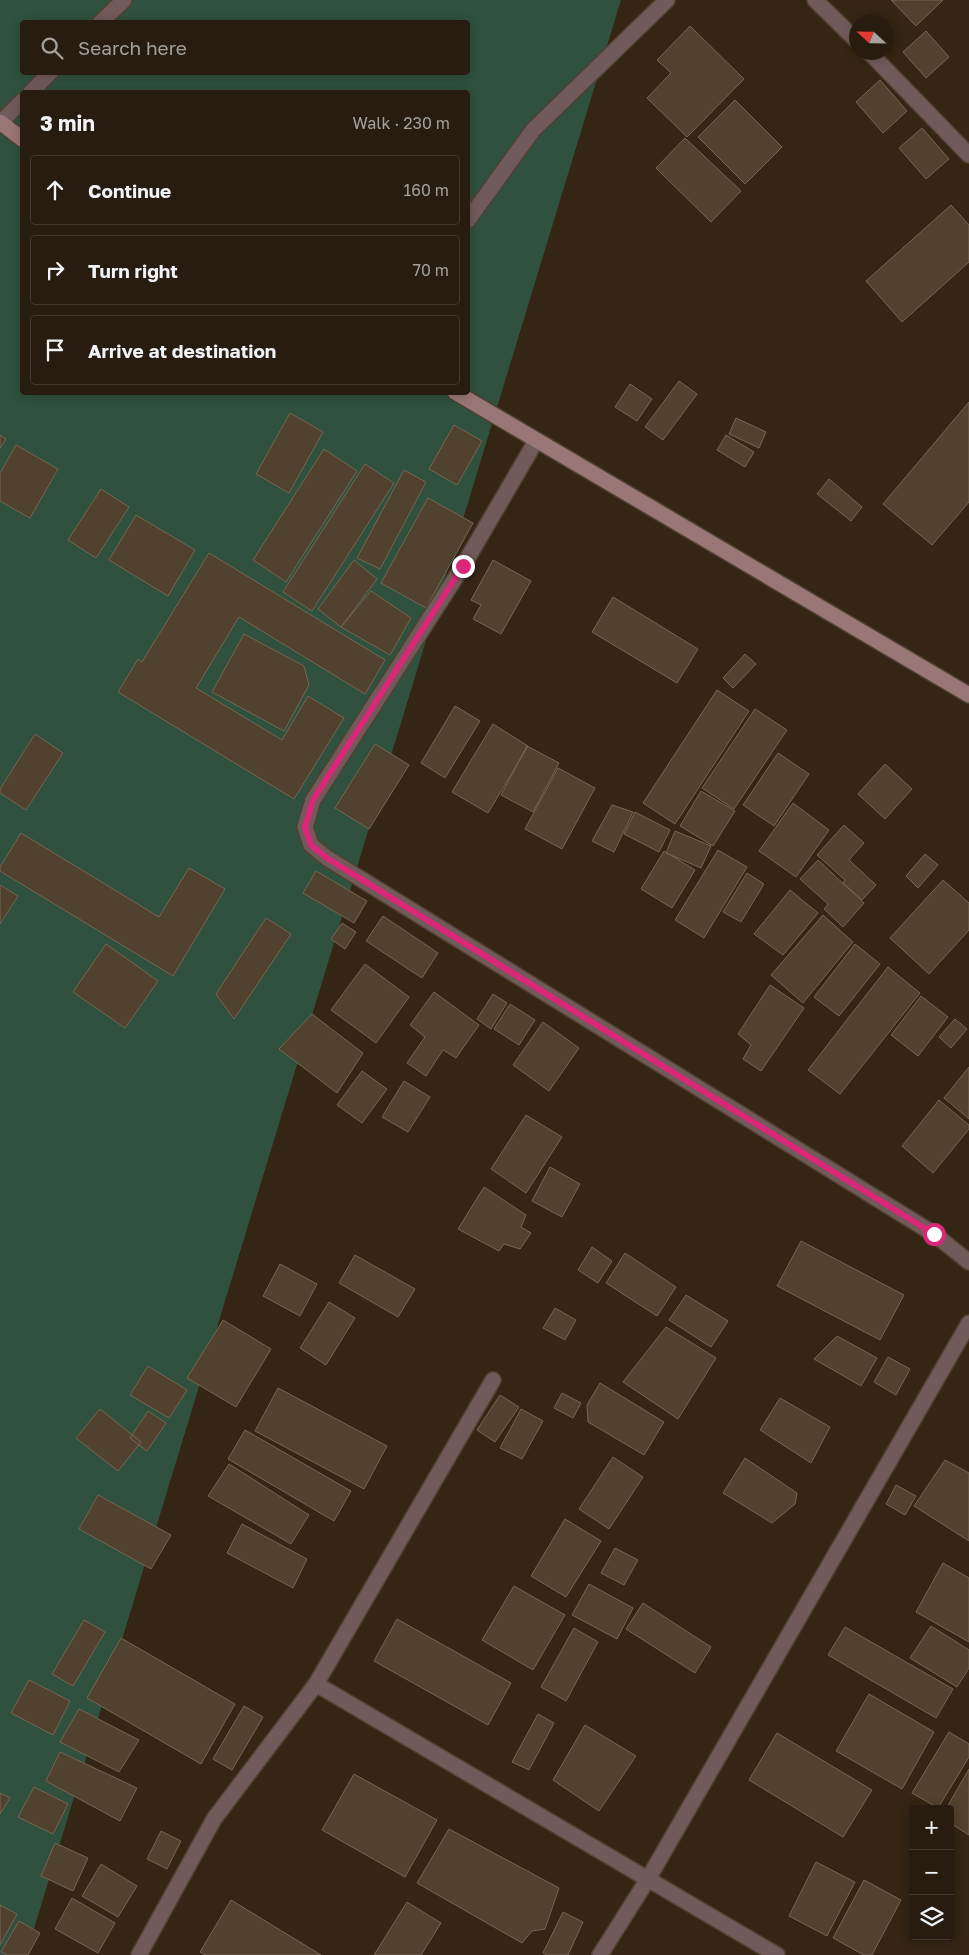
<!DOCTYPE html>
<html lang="en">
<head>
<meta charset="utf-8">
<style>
	:root { --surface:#271c0f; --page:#33291d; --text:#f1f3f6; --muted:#a4a19e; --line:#433a2f }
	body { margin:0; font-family:"Golos Text",sans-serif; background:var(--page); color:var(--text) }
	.controls { position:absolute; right:15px; bottom:15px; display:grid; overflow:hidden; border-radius:5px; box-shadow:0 2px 12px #0003 }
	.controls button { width:45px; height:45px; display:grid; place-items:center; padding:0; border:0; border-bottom:1px solid var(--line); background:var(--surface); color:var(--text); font:25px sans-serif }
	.compass { position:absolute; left:849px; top:15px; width:45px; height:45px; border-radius:50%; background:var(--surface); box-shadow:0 2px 12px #0003; rotate:292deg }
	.stop { position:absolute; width:15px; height:15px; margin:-11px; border:4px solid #db2777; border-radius:50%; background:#fff }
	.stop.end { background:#db2777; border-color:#fff; box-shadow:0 1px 5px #0008 }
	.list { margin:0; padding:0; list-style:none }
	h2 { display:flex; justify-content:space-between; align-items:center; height:65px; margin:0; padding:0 20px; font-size:21px }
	h2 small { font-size:16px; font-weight:400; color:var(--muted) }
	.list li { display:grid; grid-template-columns:32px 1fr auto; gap:15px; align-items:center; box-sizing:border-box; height:70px; margin:0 10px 10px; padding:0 10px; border:1px solid var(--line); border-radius:5px }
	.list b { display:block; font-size:19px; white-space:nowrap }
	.list em { font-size:16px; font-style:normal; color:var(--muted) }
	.icon { flex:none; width:28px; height:28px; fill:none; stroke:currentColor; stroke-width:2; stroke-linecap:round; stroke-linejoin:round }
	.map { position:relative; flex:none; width:969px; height:1955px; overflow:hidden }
	.search { position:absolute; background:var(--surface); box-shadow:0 2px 12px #0003; left:20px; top:20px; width:450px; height:55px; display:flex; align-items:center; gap:12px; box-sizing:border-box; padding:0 18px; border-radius:5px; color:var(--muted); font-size:19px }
	.panel { position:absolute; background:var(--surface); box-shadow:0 2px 12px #0003; left:20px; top:90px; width:450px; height:305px; border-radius:5px }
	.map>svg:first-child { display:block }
	.green { fill:#2f513d; fill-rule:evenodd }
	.building { fill:#51412f; stroke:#776652 }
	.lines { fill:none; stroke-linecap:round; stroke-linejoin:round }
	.street-casing { stroke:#504131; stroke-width:18 }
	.secondary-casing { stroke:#504131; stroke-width:18 }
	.street { stroke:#715b5a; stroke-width:15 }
	.secondary { stroke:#997776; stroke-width:15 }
	.route { stroke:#db2777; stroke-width:6 }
</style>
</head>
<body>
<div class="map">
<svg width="969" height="1955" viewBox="0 0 969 1955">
	<rect width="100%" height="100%" fill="#342514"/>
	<!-- green -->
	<path class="green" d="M0 0H621L26 1955H0ZM22 22H468V72H22ZM22 92H468V392H22Z"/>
	<!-- building -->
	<path class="building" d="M891 0H943L916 26Z
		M690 26 744 79 687 137 647 98 671 73 657 60Z
		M926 31 949 57 926 78 903 52Z
		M880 80 907 111 883 133 856 102Z
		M735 100 782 147 745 184 698 137Z
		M922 128 949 159 926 179 899 148Z
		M685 138 741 191 711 222 656 168Z
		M951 205 969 225V262L902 322 866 281Z
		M679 381 697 394 663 440 645 427Z
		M630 384 652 399 637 421 615 407Z
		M969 402V502L932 545 883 504Z
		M290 413 323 432 289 493 256 474Z
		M736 418 766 432 759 448 729 434Z
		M454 425 482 441 457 485 429 469Z
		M0 435 6 439 0 448Z
		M726 435 754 452 745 467 717 450Z
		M16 445 58 469 30 518 0 501V473Z
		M324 449 357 471 286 582 253 560Z
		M365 464 394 483 312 611 283 592Z
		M404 470 426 482 380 569 357 558Z
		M829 479 862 507 851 521 817 494Z
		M101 489 129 507 96 558 68 540Z
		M428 498 473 523 426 608 381 583Z
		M136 515 195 550 168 596 109 560Z
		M209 553 385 660 365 694 239 617 196 688 282 740 308 696 344 718 294 799 118 692 138 659 142 662Z
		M354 560 377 579 341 627 318 609Z
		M493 560 531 581 501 634 473 619 481 605 471 600Z
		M371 591 411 618 390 655 341 627Z
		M613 597 698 649 677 683 592 632Z
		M244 634 304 666 309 685 284 731 212 692Z
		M745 654 756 664 733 688 723 678Z
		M717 690 749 711 675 824 643 803Z
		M455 706 480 721 445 778 421 763Z
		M755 709 787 730 734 809 702 788Z
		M493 724 528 746 488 813 452 792Z
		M35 734 63 753 26 810 0 793V789Z
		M375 744 409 765 369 829 335 808Z
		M527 746 559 763 533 812 501 795Z
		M778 753 809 774 774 826 743 805Z
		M885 764 912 789 885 819 858 794Z
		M558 768 595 788 562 849 525 829Z
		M701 791 735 811 713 846 680 826Z
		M793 803 829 830 796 877 759 851Z
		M612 805 633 812 614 852 592 841Z
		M635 812 670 830 659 852 624 834Z
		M844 825 864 843 849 860 876 885 862 900 843 883 845 880 817 855Z
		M675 831 711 846 701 868 666 853Z
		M21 833 159 917 189 868 225 889 173 976 0 871V867Z
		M718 850 747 867 704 938 675 920Z
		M664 851 695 870 672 908 641 889Z
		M925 854 938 865 918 888 906 876Z
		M818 860 864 903 843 927 824 909 828 904 800 879Z
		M316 871 367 901 354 923 303 893Z
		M747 873 764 884 741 922 723 912Z
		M943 880 969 903V930L929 974 890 938Z
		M0 885 18 896 0 924Z
		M790 890 818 913 783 955 754 934Z
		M823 915 853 942 803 1003 771 975Z
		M383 916 438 953 422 978 366 941Z
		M266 918 291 934 234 1019 216 994Z
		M342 923 356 932 345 949 331 939Z
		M106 944 158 981 125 1028 73 992Z
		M855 944 880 964 839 1016 814 997Z
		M365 964 409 997 376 1043 331 1010Z
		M888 967 920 993 840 1094 808 1070Z
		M770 985 804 1008 761 1071 743 1059 751 1045 738 1034Z
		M434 992 479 1025 456 1058 443 1050 426 1076 407 1063 425 1037 410 1025Z
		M493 994 507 1003 491 1029 477 1019Z
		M921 996 948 1017 918 1056 891 1035Z
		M510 1004 535 1020 519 1045 494 1029Z
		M312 1014 363 1053 337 1093 279 1049Z
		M955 1019 967 1029 951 1048 939 1037Z
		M543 1022 579 1048 549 1091 513 1065Z
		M969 1067V1119L944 1098Z
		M362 1071 387 1089 362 1123 337 1105Z
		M404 1081 430 1097 408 1132 382 1117Z
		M939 1100 969 1125V1129L933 1173 902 1146Z
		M526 1115 562 1137 526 1193 491 1169Z
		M550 1167 580 1184 562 1217 532 1201Z
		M484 1187 526 1215 521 1227 531 1233 520 1249 504 1244 499 1251 458 1229Z
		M801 1241 904 1295 880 1340 777 1286Z
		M592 1247 612 1261 598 1283 578 1270Z
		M625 1253 676 1287 657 1316 606 1283Z
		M355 1255 415 1289 398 1317 339 1283Z
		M280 1264 317 1284 300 1316 263 1296Z
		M686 1295 728 1321 711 1347 669 1320Z
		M329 1302 355 1318 326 1365 300 1348Z
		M555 1308 576 1320 565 1340 543 1328Z
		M223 1320 271 1349 236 1407 187 1378Z
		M666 1327 716 1358 678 1419 623 1382Z
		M837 1336 877 1358 861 1386 814 1359Z
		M888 1357 910 1369 896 1395 874 1382Z
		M148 1366 187 1390 169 1418 130 1395Z
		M600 1383 664 1422 644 1455 588 1422 587 1405Z
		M278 1388 387 1446 364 1489 255 1431Z
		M562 1393 581 1403 573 1418 554 1408Z
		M500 1395 519 1407 495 1442 477 1430Z
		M780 1398 830 1427 811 1463 760 1430Z
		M100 1409 141 1442 118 1471 76 1438Z
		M521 1409 543 1421 522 1459 500 1448Z
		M148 1411 166 1423 147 1451 130 1438Z
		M245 1430 351 1491 334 1521 228 1459Z
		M613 1457 643 1477 609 1529 579 1509Z
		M745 1458 797 1493 795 1504 772 1523 723 1493Z
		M945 1460 969 1473V1541L914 1506Z
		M229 1464 309 1515 291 1544 208 1496Z
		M896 1485 916 1496 905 1515 886 1504Z
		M98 1495 171 1535 151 1569 79 1529Z
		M565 1519 601 1541 566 1597 531 1576Z
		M242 1524 307 1559 293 1588 227 1553Z
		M615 1548 638 1560 624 1585 601 1573Z
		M943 1563 969 1578V1642L916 1612Z
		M589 1584 633 1608 617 1639 572 1615Z
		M514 1586 565 1615 533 1670 482 1640Z
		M643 1603 711 1647 695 1673 626 1629Z
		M397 1619 511 1683 488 1725 374 1661Z
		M84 1620 105 1632 73 1686 52 1674Z
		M931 1626 969 1650V1668L957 1687 910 1658Z
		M845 1627 953 1689 936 1718 828 1655Z
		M574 1628 598 1642 566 1701 541 1687Z
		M121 1638 235 1704 201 1764 87 1698Z
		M29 1680 70 1701 53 1735 11 1713Z
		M869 1694 934 1732 902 1789 836 1751Z
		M244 1706 263 1717 232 1770 213 1759Z
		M79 1709 139 1740 119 1772 60 1742Z
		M538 1714 554 1723 529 1770 512 1762Z
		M585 1725 636 1756 599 1811 553 1780Z
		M949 1732 969 1744V1757L938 1808 912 1793Z
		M777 1733 872 1790 843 1837 749 1780Z
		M60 1752 137 1788 120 1821 46 1781Z
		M969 1769V1835L950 1823V1809H946Z
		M354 1774 437 1820 405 1877 322 1830Z
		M34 1787 68 1804 53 1834 18 1817Z
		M0 1793 10 1798 0 1814Z
		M449 1829 559 1888 545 1929 532 1931 522 1943 417 1883Z
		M161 1831 181 1841 167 1869 147 1859Z
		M55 1843 88 1858 73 1891 41 1876Z
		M816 1862 855 1882 827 1936 789 1916Z
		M101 1864 137 1886 118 1917 82 1896Z
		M864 1880 901 1900 872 1955H864L833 1938Z
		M72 1898 115 1923 98 1953 55 1929Z
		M231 1900 321 1955H206L200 1952Z
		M407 1902 441 1923 421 1955H374Z
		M0 1905 17 1914 0 1945Z
		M563 1912 583 1922 568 1955H547L543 1953Z
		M19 1921 40 1933 28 1955H7L1 1952Z"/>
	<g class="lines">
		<!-- street casing -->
		<g class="street-casing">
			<path id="street" d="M815 0 856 40
				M101 22 124 0
				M869 52 969 155
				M31 92 51 72
				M1 122 22 101
				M468 220 533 130 667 0
				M536 441 463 566 313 800 305 827 311 845 327 858 934 1234 969 1262
				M316 1684 777 1955
				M139 1955 214 1819 316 1684 493 1380
				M600 1955 648 1879 969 1323"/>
		</g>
		<!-- secondary casing -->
		<g class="secondary-casing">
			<path id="secondary" d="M0 122 22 139
				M455 392 969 695"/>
		</g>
		<!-- street -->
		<use href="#street" class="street"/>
		<!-- secondary -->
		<use href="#secondary" class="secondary"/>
	</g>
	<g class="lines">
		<!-- route -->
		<path class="route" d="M463 566 313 800 305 827 311 845 327 858 934 1234"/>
	</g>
</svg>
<div class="controls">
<button>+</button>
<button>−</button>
<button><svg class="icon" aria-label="layers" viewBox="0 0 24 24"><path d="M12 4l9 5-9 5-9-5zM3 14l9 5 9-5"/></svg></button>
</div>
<svg class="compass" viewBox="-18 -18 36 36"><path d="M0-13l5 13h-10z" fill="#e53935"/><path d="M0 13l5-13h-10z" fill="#a4a19e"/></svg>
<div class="stop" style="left:934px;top:1234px"></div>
<div class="stop end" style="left:463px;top:566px"></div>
<div class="search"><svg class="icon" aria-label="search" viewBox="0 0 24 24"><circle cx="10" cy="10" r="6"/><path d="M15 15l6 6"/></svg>Search here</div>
<section class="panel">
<h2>3 min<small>Walk · 230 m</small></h2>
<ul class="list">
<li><svg class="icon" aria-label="ahead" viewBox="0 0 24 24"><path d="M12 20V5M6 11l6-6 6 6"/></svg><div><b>Continue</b></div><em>160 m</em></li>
<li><svg class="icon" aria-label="right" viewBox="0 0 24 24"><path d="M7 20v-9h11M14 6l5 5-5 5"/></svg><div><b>Turn right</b></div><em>70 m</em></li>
<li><svg class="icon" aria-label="arrive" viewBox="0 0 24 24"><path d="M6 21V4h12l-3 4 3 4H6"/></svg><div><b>Arrive at destination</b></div></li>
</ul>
</section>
</div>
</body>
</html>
